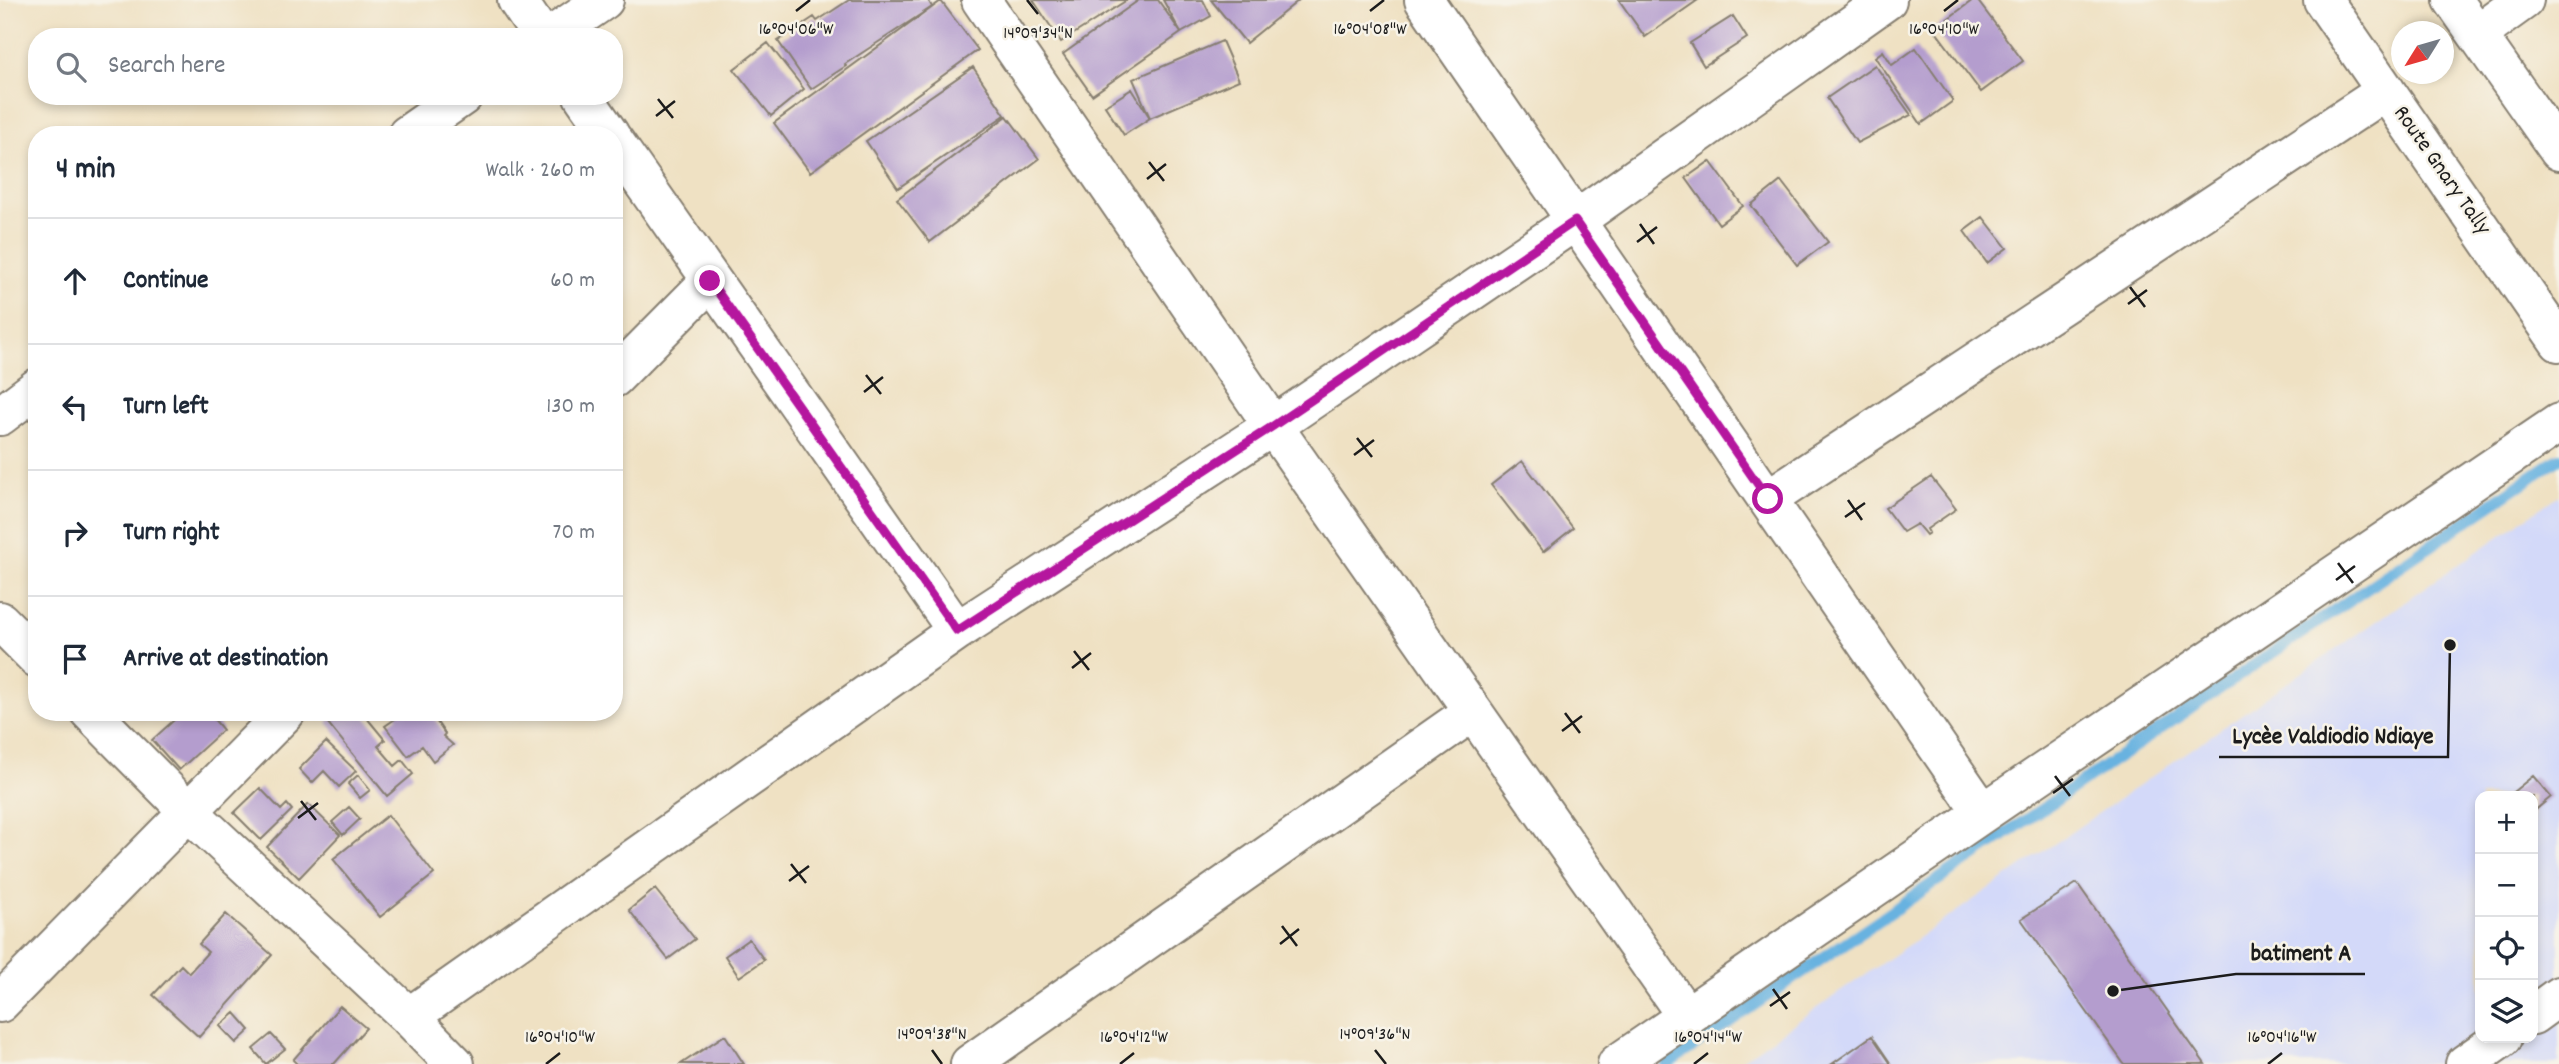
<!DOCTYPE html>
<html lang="en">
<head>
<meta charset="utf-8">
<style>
	:root { --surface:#fff; --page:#f2f2f3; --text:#1f2937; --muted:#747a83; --line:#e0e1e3 }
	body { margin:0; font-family:Dekko,sans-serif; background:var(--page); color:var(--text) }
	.controls { position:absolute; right:21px; bottom:21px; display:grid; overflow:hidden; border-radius:14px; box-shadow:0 4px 10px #0003 }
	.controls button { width:63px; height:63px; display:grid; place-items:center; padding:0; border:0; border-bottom:2px solid var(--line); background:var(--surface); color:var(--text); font:35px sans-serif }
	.compass { position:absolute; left:2391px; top:21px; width:63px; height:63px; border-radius:50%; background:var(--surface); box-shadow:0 4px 10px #0003; rotate:233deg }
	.stop { position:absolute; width:21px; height:21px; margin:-16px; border:5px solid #b5179e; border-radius:50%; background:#fff }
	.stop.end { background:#b5179e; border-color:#fff; box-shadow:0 2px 7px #0008 }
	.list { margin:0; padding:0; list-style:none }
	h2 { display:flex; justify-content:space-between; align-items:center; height:91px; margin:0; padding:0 28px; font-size:30px }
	h2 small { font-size:23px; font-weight:400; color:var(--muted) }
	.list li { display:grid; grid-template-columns:46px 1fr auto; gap:21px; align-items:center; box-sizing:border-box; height:126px; padding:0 28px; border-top:2px solid var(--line) }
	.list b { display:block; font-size:26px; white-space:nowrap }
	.list em { font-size:23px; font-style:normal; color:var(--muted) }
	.icon { flex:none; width:38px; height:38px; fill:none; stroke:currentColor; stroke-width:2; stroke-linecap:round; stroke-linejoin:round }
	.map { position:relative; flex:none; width:2559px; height:1064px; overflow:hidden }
	.search { position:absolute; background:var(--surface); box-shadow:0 4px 10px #0003; left:28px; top:28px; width:595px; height:77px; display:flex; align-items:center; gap:18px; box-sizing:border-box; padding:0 24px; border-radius:28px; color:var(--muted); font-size:26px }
	.panel { position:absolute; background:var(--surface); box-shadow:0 4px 10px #0003; left:28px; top:126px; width:595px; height:595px; border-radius:28px }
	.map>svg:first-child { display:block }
	.built { fill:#d3d9f9; fill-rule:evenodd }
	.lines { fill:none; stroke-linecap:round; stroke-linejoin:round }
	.stream { stroke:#67b2e0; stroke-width:12 }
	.building { fill:#b49dce }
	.minor-casing { stroke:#867e70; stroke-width:42 }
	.minor { stroke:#fff; stroke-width:38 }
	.route { stroke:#b5179e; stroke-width:9 }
	.ticks { fill:none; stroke:#1c1c1c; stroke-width:2.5 }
	.labels { text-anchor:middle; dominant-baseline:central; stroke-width:5; stroke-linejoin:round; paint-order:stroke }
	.street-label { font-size:23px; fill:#1c1c1c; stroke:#f7f3e8 }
	.ticks-label { font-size:18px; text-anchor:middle; fill:#1c1c1c; stroke:#f7f3e8; stroke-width:5; stroke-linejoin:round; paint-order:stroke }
	.leader { fill:none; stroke:#1c1c1c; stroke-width:2.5 }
	.callout-dot { fill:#1c1c1c; stroke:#f7f3e8; stroke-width:2.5 }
	.callout-label { font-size:24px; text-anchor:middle; font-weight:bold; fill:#1c1c1c; stroke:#f7f3e8; stroke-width:5; stroke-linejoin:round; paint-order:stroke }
</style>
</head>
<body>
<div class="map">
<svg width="2559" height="1064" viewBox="0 0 2559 1064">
	<rect width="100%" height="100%" fill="#f7f3e8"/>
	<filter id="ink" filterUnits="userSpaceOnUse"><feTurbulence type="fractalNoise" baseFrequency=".0143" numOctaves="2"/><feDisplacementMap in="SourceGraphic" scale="14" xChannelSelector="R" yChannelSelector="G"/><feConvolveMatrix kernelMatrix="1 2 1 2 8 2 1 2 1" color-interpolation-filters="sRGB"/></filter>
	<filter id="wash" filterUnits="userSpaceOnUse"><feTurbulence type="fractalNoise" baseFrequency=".00686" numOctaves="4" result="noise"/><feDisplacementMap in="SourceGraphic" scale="28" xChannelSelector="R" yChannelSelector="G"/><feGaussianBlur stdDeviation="1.57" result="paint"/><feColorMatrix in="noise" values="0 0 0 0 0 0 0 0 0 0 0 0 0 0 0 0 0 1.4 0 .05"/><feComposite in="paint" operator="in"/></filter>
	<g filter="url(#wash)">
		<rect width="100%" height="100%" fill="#efe1c3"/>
		<!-- built -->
		<path class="built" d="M2559 495V1064H1736ZM2480 796H2533V1038H2480Z"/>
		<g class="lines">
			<!-- stream -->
			<path class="stream" d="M1667 1064 2559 458"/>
		</g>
		<g id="blocks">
			<!-- building -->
			<path class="building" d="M849 0H928L932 7 845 64 846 66 811 89 778 41 814 17 817 21Z
				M1033 0H1127L1061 42Z
				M1139 0H1158L1181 33 1092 95 1063 54Z
				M1163 0H1203L1211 16 1181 33Z
				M1211 0H1299L1246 43Z
				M1619 0H1698L1645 37Z
				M1973 0H1977L2023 61 1981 92 1934 29Z
				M941 1 978 50 810 172 774 123Z
				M1733 16 1747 38 1704 66 1690 43Z
				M1222 41 1239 80 1150 118 1133 79Z
				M768 43 804 89 771 116 734 69Z
				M1916 48 1953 101 1921 124 1875 57 1883 51 1892 65Z
				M1875 65 1911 115 1857 143 1827 98Z
				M973 67 1005 115 898 188 866 141Z
				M1132 89 1150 118 1124 135 1105 106Z
				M1007 116 1039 159 930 242 897 199Z
				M1710 161 1743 206 1719 224 1686 178Z
				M1781 181 1828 242 1797 265 1751 205Z
				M1983 217 2007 248 1987 263 1964 231Z
				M1522 461 1573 528 1543 552 1491 485Z
				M1931 477 1956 509 1927 529 1929 533 1926 535 1917 524 1903 532 1885 508Z
				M183 712H208L223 730 179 770 152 740Z
				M339 712H362L385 740 378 746 395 766 402 760 413 774 387 796 327 722Z
				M395 712H418L421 716 430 712 445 734 443 736 453 745 433 761 422 746 408 756 385 726 398 717Z
				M326 742 356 771 339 787 324 771 312 783 299 769Z
				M358 775 370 790 360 798 348 784Z
				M2533 776 2551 797 2533 812V796H2508Z
				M260 788 281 810 287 804 292 810 261 840 234 813Z
				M308 804 340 835 299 878 267 847Z
				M349 807 360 819 343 835 332 822Z
				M388 815 434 874 380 917 333 859Z
				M2077 883 2205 1064H2124L2021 919Z
				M655 889 695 939 668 959 629 910Z
				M226 914 272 955 199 1037 153 995 181 965 189 973 208 952 199 944Z
				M749 939 764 960 739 977 725 956Z
				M340 1006 366 1028 334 1064H297L293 1060Z
				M235 1013 250 1030 236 1043 220 1026Z
				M271 1034 285 1049 266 1064 253 1049Z
				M725 1035 744 1064H681Z
				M1872 1036 1891 1064H1832Z"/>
		</g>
	</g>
	<g filter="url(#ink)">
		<use href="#blocks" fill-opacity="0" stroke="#867e70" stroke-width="2"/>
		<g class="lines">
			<!-- minor casing -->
			<g class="minor-casing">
				<path id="minor" d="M517 0 542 37
					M981 0 1273 426 1687 1017
					M1424 0 1983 813
					M2323 0 2559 342
					M2453 0 2559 151
					M2477 34 2524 0
					M550 37 604 0
					M583 96 610 135
					M407 135 463 96
					M614 141 957 631
					M614 378 710 281
					M0 416 37 388
					M1768 499 2386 91
					M0 621 37 658
					M90 712 189 812 409 1017 455 1064
					M0 1003 286 712
					M2533 1015 2559 996
					M409 1017 957 631 1273 426 1575 221 1887 0
					M970 1064 1472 712
					M1617 1064 1983 813 2559 423
					M2465 1064 2502 1038"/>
			</g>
			<!-- minor -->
			<use href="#minor" class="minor"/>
		</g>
	</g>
	<g class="lines" filter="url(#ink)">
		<!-- route -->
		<path class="route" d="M710 281 957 631 1273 426 1575 221 1768 499"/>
	</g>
	<!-- ticks -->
	<path class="ticks" d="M1027 0 1038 14M796 11 810 0M1370 11 1384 0M1944 11 1958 0M658 99 673 118M656 116 675 101M1149 162 1164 181M1147 179 1166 164M1640 224 1654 244M1637 242 1657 227M2130 287 2145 307M2128 304 2147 290M866 375 881 394M864 392 883 377M1357 438 1372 457M1354 455 1374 440M1848 500 1862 520M1845 517 1865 503M2338 563 2353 583M2336 580 2355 566M1074 651 1089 670M1072 668 1091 653M1565 713 1580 733M1562 731 1582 716M2055 776 2070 796M2053 793 2073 779M301 801 316 820M298 818 318 803M791 864 806 883M789 881 809 866M1282 926 1297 946M1280 944 1299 929M1773 989 1787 1009M1770 1006 1790 992M932 1050 942 1064M1375 1050 1386 1064M546 1064 560 1053M1120 1064 1134 1053M1694 1064 1708 1053M2268 1064 2282 1053"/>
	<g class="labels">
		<!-- street labels -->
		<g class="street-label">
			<text transform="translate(2441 171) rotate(55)">Route Gnary Tally</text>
		</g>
	</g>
	<g class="ticks-label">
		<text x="796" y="34">16°04'06"W</text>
		<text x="1370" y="34">16°04'08"W</text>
		<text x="1944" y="34">16°04'10"W</text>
		<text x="1038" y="38">14°09'34"N</text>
		<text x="932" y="1039">14°09'38"N</text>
		<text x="1375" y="1039">14°09'36"N</text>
		<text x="560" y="1042">16°04'10"W</text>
		<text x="1134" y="1042">16°04'12"W</text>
		<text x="1708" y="1042">16°04'14"W</text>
		<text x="2282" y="1042">16°04'16"W</text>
	</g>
	<!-- callouts -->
	<path class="leader" d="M2450 645L2448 757H2219M2113 991L2236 974H2365"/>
	<g class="callout-dot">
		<circle cx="2450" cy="645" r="7"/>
		<circle cx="2113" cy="991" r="7"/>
	</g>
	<g class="callout-label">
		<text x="2333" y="743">Lycèe Valdiodio Ndiaye</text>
		<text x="2301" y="960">batiment A</text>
	</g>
</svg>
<div class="controls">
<button>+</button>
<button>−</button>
<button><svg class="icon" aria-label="locate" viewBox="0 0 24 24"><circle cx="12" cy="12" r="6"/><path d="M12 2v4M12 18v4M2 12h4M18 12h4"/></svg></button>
<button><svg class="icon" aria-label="layers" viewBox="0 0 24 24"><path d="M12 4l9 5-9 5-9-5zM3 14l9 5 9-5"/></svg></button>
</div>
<svg class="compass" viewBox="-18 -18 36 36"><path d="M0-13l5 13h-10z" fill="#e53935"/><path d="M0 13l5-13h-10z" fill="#747a83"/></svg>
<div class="stop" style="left:1768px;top:499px"></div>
<div class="stop end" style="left:710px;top:281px"></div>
<div class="search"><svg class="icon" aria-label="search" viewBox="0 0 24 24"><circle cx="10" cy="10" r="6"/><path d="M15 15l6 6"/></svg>Search here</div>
<section class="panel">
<h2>4 min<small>Walk · 260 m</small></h2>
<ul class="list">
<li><svg class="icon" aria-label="ahead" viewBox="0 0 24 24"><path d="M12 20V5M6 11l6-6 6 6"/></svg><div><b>Continue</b></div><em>60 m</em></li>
<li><svg class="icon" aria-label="left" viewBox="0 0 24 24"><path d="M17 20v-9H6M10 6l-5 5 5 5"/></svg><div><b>Turn left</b></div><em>130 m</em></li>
<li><svg class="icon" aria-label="right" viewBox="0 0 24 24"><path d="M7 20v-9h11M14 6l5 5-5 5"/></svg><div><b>Turn right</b></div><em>70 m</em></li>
<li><svg class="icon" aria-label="arrive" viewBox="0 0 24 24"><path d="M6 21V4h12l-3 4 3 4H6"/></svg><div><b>Arrive at destination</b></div></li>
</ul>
</section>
</div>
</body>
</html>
